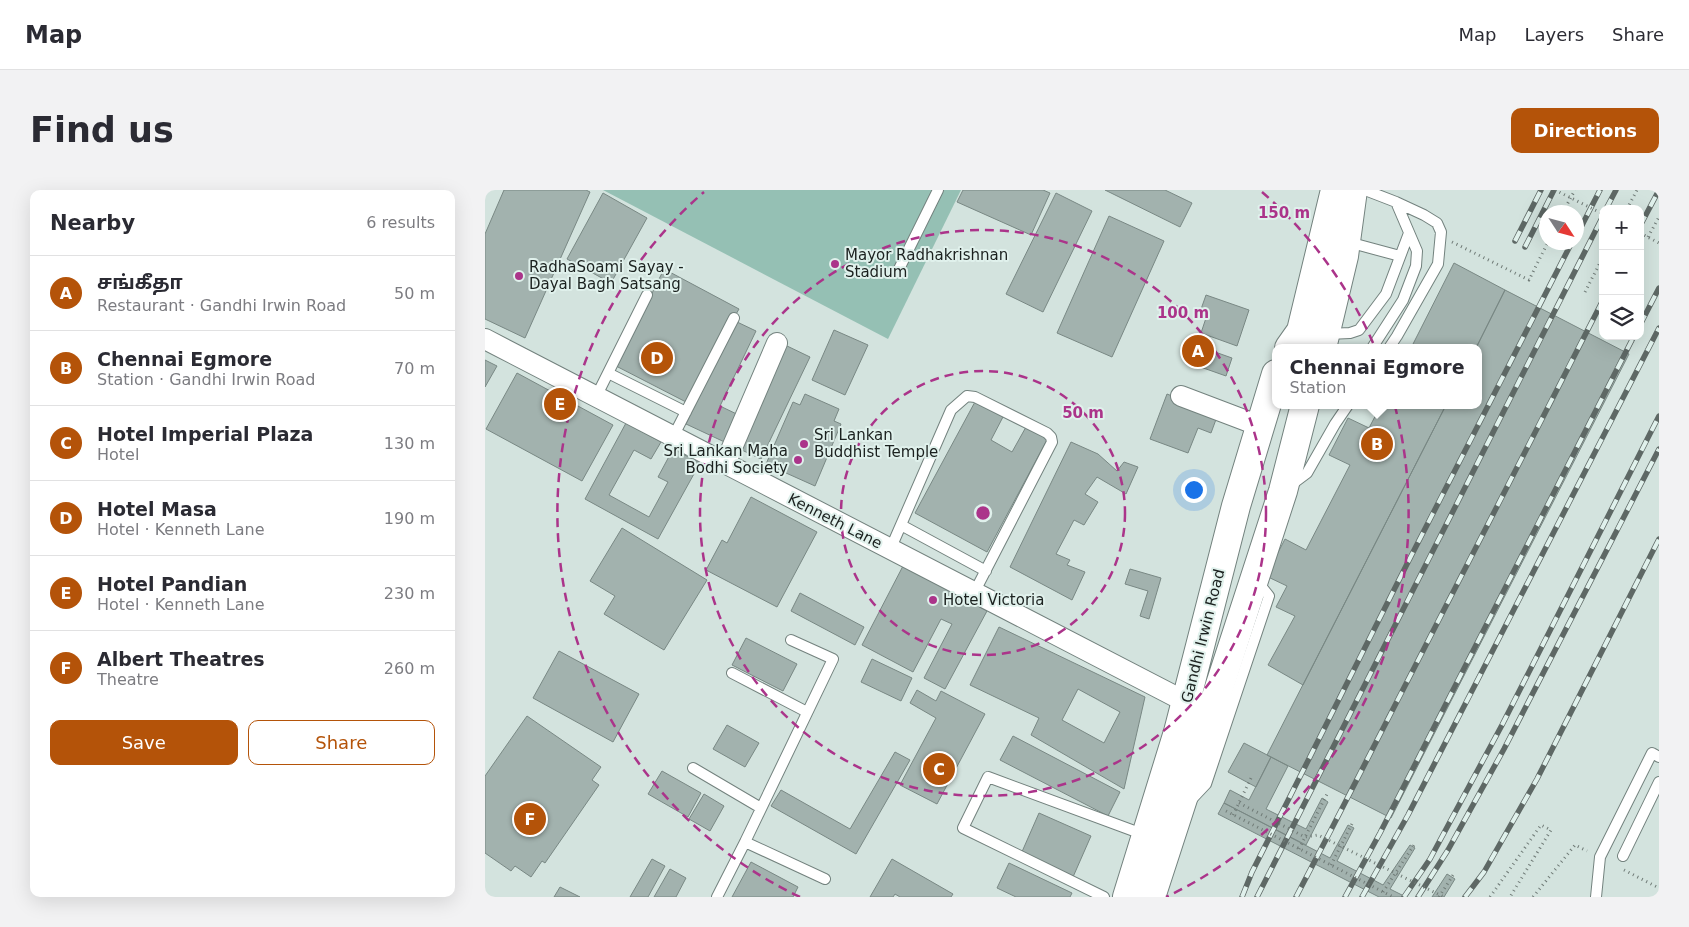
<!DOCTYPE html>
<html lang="en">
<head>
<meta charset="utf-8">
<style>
	:root { --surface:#fff; --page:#f2f2f3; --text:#2b2b33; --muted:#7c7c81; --line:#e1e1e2; --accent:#b45309 }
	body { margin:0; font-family:"DejaVu Sans","Noto Sans Tamil",sans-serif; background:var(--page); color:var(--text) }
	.controls { position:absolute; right:15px; top:15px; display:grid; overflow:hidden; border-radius:10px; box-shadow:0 5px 20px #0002 }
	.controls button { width:45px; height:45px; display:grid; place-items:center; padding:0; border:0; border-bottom:1px solid var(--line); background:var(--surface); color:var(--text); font:25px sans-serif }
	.compass { position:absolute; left:1054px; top:15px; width:45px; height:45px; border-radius:50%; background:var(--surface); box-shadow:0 5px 20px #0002; rotate:126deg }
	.you { position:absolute; left:708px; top:299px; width:18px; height:18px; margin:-12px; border:4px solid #fff; border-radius:50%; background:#1a73e8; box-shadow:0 0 0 8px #1a73e833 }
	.badge { display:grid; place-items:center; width:32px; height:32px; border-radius:50%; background:var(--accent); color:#fff; font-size:16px; font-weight:700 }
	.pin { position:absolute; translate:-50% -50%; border:2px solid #fff; box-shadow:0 1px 5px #0006 }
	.popup { position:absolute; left:787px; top:154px; width:210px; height:65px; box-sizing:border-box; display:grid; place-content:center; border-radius:10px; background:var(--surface); filter:drop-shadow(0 1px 4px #0005); font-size:16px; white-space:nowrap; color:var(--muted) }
	.popup b { font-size:19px; color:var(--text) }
	.popup::after { content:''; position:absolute; left:50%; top:100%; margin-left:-10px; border:10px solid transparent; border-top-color:var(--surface) }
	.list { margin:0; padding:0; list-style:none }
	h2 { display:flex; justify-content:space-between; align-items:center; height:65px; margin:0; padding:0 20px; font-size:21px }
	h2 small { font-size:16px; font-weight:400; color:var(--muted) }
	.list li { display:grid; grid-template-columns:32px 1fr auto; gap:15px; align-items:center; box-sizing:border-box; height:75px; padding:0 20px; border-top:1px solid var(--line) }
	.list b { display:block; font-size:19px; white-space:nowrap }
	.list p { margin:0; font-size:16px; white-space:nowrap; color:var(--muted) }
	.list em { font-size:16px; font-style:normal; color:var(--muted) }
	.actions { display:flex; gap:10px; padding:15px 20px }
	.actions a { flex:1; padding:11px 0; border:1px solid var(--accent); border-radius:10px; text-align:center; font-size:18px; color:var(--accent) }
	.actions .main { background:var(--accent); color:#fff }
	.icon { flex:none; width:28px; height:28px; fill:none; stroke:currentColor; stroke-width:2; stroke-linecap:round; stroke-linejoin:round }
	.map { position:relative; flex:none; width:1174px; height:707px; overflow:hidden; border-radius:10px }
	header { display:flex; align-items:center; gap:30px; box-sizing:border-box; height:70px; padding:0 25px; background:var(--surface); border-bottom:1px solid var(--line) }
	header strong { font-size:24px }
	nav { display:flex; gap:28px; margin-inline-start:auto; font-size:18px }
	.intro { display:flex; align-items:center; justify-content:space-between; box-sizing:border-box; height:120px; padding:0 30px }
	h1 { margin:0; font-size:35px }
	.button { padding:12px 22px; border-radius:10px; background:var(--accent); color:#fff; font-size:18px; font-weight:700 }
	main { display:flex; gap:30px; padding:0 30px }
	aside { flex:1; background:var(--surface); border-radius:10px; box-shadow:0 5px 20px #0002 }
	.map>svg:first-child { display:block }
	.green { fill:#95c0b4 }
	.building { fill:#a2b2ae; stroke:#798884; fill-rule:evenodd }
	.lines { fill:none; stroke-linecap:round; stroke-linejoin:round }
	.service-casing { stroke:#73827e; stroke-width:12 }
	.minor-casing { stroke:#73827e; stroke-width:22 }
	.secondary-casing { stroke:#73827e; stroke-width:30 }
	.path { stroke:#6f7a76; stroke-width:3; stroke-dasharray:1 4; stroke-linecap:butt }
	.service { stroke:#fff; stroke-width:10 }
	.minor { stroke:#fff; stroke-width:20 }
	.secondary { stroke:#fff; stroke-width:28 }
	.rail-casing { stroke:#5e6865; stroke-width:5.5 }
	.rail { stroke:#e0f1ec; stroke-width:4; stroke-dasharray:11; stroke-linecap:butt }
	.path-bridge { stroke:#6f7a76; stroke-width:3; stroke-dasharray:1 4; stroke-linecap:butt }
	.ring { fill:none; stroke:#ab348a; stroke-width:2.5; stroke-dasharray:9 6 }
	.poi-dot { fill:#ab348a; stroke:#e0f1ec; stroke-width:2 }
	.labels { text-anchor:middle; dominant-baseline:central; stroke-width:4; stroke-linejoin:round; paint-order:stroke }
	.poi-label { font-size:15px; fill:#1b211f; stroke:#e0f1ec; text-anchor:start }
	.street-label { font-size:15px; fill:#1b211f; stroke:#e0f1ec }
	.centre { fill:#ab348a; stroke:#e0f1ec; stroke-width:2.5 }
	.ring-label { font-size:15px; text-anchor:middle; font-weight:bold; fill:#ab348a; stroke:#e0f1ec; stroke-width:4; stroke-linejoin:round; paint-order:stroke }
</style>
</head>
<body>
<header>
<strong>Map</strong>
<nav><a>Map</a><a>Layers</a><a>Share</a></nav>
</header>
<div class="intro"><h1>Find us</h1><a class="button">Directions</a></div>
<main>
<aside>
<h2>Nearby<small>6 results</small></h2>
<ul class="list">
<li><span class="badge">A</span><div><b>சங்கீதா</b><p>Restaurant · Gandhi Irwin Road</p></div><em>50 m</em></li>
<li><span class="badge">B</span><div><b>Chennai Egmore</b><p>Station · Gandhi Irwin Road</p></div><em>70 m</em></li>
<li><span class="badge">C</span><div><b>Hotel Imperial Plaza</b><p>Hotel</p></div><em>130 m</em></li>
<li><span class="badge">D</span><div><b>Hotel Masa</b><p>Hotel · Kenneth Lane</p></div><em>190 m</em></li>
<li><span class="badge">E</span><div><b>Hotel Pandian</b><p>Hotel · Kenneth Lane</p></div><em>230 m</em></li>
<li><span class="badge">F</span><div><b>Albert Theatres</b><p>Theatre</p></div><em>260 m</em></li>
</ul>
<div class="actions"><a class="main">Save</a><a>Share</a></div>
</aside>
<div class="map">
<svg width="1174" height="707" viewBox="0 0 1174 707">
	<rect width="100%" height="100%" fill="#d3e3de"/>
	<!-- green -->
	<path class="green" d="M118 0H476L403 149Z"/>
	<!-- building -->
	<path class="building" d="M19 0H101L105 2 40 148 0 129V44Z
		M478 0H558L565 3 546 45 472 12Z
		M620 0H680L707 13 695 37Z
		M118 3 162 28 126 93 82 69Z
		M571 3 607 21 558 122 521 104Z
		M624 26 679 51 627 167 572 143Z
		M969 73 1020 100 991 158H926Z
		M179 79 254 119 201 212 131 176Z
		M1020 100 1144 164 906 628 782 565 961 215H993V158H991Z
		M721 105 764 120 752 156 716 143 722 125 715 122Z
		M250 131 271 141 235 216 264 230 300 155 325 167 276 269 201 234Z
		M349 140 383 155 360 205 327 190Z
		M713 156 747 168 741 186 707 174Z
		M0 170 12 176 0 197Z
		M32 183 128 235 97 291 1 239Z
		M320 204 354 219 349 231 356 234 330 296 281 274 308 212 315 215Z
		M682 204 733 224 726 243 713 238 703 263 665 249Z
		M491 210 519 225 506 250 527 262 541 237 563 248 502 362 430 323Z
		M896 215H961L818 495 783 475 810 426 791 417 802 396 781 386 800 349 821 360 865 275 844 265 863 228 884 238Z
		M141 233 176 252 166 269 149 260 124 305 164 327 183 292 173 287 188 259 215 273 173 349 100 309Z
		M586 252 613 264 632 281 639 272 653 277 641 304 612 287 600 304 613 312 599 335 589 330 571 364 585 370 582 375 600 382 587 410 525 377Z
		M266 307 332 342 292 417 221 380 237 350 242 353Z
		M137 338 222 390 179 460 119 424 130 406 105 391Z
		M418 376 502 421 460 499 439 488 467 434 456 429 428 482 377 455Z
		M645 379 676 388 664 429 655 426 663 401 640 394Z
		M315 403 379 437 370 455 306 421Z
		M514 437 660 507 639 599 546 545 554 528 485 495ZM593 499 635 522 619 553 577 530Z
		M261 448 312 474 298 501 247 475Z
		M74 461 154 504 128 552 48 508Z
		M387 469 427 488 416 511 376 492Z
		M432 500 451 511 456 501 500 524 452 614 415 595 451 528 425 513Z
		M42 526 116 577 107 590 114 595 60 673 57 671 46 687 30 676 26 681 0 663V586Z
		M242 535 274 553 260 577 228 559Z
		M528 546 635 602 623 626 515 570Z
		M759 553 786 567 771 597 743 582Z
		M410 562 425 570 371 664 286 616 296 600 365 639Z
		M786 567 803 576 781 619 821 639 837 608 843 612 821 655 739 613 745 600 764 610Z
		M177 581 216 603 203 627 163 604Z
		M219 604 239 616 225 641 204 629Z
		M739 613 845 668 863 635 869 638 852 671 898 695 925 655 930 658 905 699 921 707H894L733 624Z
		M554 623 606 646 588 687 536 664Z
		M167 669 180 676 163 707H145Z
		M407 669 468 704 466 707H415L410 704 408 707H385Z
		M266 672 313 697 308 707H247Z
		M524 673 587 703 585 707H531L512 698Z
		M185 679 201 688 191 707H169Z
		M962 684 970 689 959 707H947Z
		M75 697 95 707H69Z"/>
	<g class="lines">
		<!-- service casing -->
		<g class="service-casing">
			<path id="service" d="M880 0 911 12 932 61 931 76 918 110 887 158
				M863 52 915 66
				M414 79 453 0
				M843 144 865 143 874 140 901 104 924 43
				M904 158 912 146 953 74 956 42 952 33 939 25 911 12
				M123 183 201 222
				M111 207 162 105
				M188 247 249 128
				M806 295 822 283 850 234 863 215
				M416 335 501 381
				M405 360 466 220 482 206 490 207 562 243 566 247 567 252 489 403
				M247 483 322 522
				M208 578 276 618
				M705 611 721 594 784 406 772 391
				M260 652 340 689
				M1138 666 1174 592
				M232 707 260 652 348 469 306 450
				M619 707 478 638 503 587 660 645
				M1111 707 1115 667 1167 563 1174 567"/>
		</g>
		<!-- minor casing -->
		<g class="minor-casing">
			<path id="minor" d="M0 149 701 512
				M696 206 775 236
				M240 274 292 153"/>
		</g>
		<!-- secondary casing -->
		<g class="secondary-casing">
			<path id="secondary" d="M804 158 816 141 850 0
				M837 158 859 66 868 0
				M642 707 693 542 751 316 791 184
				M666 707 798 301 820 215"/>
		</g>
		<!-- path -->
		<path class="path" d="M1142 19 1152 0
			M1078 22 1090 0
			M1155 43 1174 53
			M1163 47 1174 27
			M967 52 1044 90 1063 52
			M1100 102 1118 67
			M748 625 767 586
			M814 659 842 604
			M846 675 868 632
			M1139 680 1174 698
			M898 702 931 652
			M954 707 970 682
			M1005 707 1056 635 1066 640 1025 707
			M1048 707 1090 655 1102 661"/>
		<!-- service -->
		<use href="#service" class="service"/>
		<!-- minor -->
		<use href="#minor" class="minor"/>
		<!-- secondary -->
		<use href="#secondary" class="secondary"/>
		<!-- rail casing -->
		<g class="rail-casing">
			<path id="rail" d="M1121 19 1131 0
				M1155 36 1174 0
				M1092 45 1115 0
				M1030 51 1056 0
				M1040 57 1069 0
				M1155 135 1174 98
				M757 707 767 682 922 374 1087 52
				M772 707 1118 26
				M811 707 847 638 1118 110
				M860 707 895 643 1149 146
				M877 707 923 625 1174 138
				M919 707 945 669 1017 535 1174 226
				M933 707 963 660 1019 559 1174 259
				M980 707 999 682 1052 589 1174 349"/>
		</g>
		<!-- rail -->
		<use href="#rail" class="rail"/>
		<!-- path-bridge -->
		<path class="path-bridge" d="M1070 0 1118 24
			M754 613 820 647 833 645 959 707
			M741 621 908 707"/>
	</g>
	<!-- distance rings -->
	<g class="ring">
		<circle cx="498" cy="323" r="142"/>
		<circle cx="498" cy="323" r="283"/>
		<path d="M315 707A425 425 0 0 1 219 2M777 2A425 425 0 0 1 681 707"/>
	</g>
	<!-- markers -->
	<g class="poi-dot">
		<circle cx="350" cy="74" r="5"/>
		<circle cx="34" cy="86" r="5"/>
		<circle cx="319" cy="254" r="5"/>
		<circle cx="313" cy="270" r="5"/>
		<circle cx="448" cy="410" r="5"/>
	</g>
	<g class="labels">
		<!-- poi labels -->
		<g class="poi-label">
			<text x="360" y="65">Mayor Radhakrishnan<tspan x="360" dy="17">Stadium</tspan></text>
			<text x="44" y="77">RadhaSoami Sayay -<tspan x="44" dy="17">Dayal Bagh Satsang</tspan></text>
			<text x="329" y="245">Sri Lankan<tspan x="329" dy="17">Buddhist Temple</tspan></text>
			<text x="303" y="261" text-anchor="end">Sri Lankan Maha<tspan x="303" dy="17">Bodhi Society</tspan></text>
			<text x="458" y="410">Hotel Victoria</text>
		</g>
		<!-- street labels -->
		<g class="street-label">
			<text transform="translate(350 331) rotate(27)">Kenneth Lane</text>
			<text transform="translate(718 446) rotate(-76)">Gandhi Irwin Road</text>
		</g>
	</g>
	<circle cx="498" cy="323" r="8" class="centre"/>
	<g class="ring-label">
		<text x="799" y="28">150 m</text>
		<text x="698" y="128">100 m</text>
		<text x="598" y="228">50 m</text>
	</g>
</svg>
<div class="controls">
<button>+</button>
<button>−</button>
<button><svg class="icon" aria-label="layers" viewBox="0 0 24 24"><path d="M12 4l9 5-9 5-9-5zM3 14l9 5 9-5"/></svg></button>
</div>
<svg class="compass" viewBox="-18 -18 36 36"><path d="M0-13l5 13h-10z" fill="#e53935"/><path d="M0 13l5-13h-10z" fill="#7c7c81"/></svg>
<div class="you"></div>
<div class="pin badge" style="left:713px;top:161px">A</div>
<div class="pin badge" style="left:892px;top:254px">B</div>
<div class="popup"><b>Chennai Egmore</b>Station</div>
<div class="pin badge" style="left:454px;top:579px">C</div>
<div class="pin badge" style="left:172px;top:168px">D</div>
<div class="pin badge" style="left:75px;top:214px">E</div>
<div class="pin badge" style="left:45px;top:629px">F</div>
</div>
</main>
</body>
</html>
